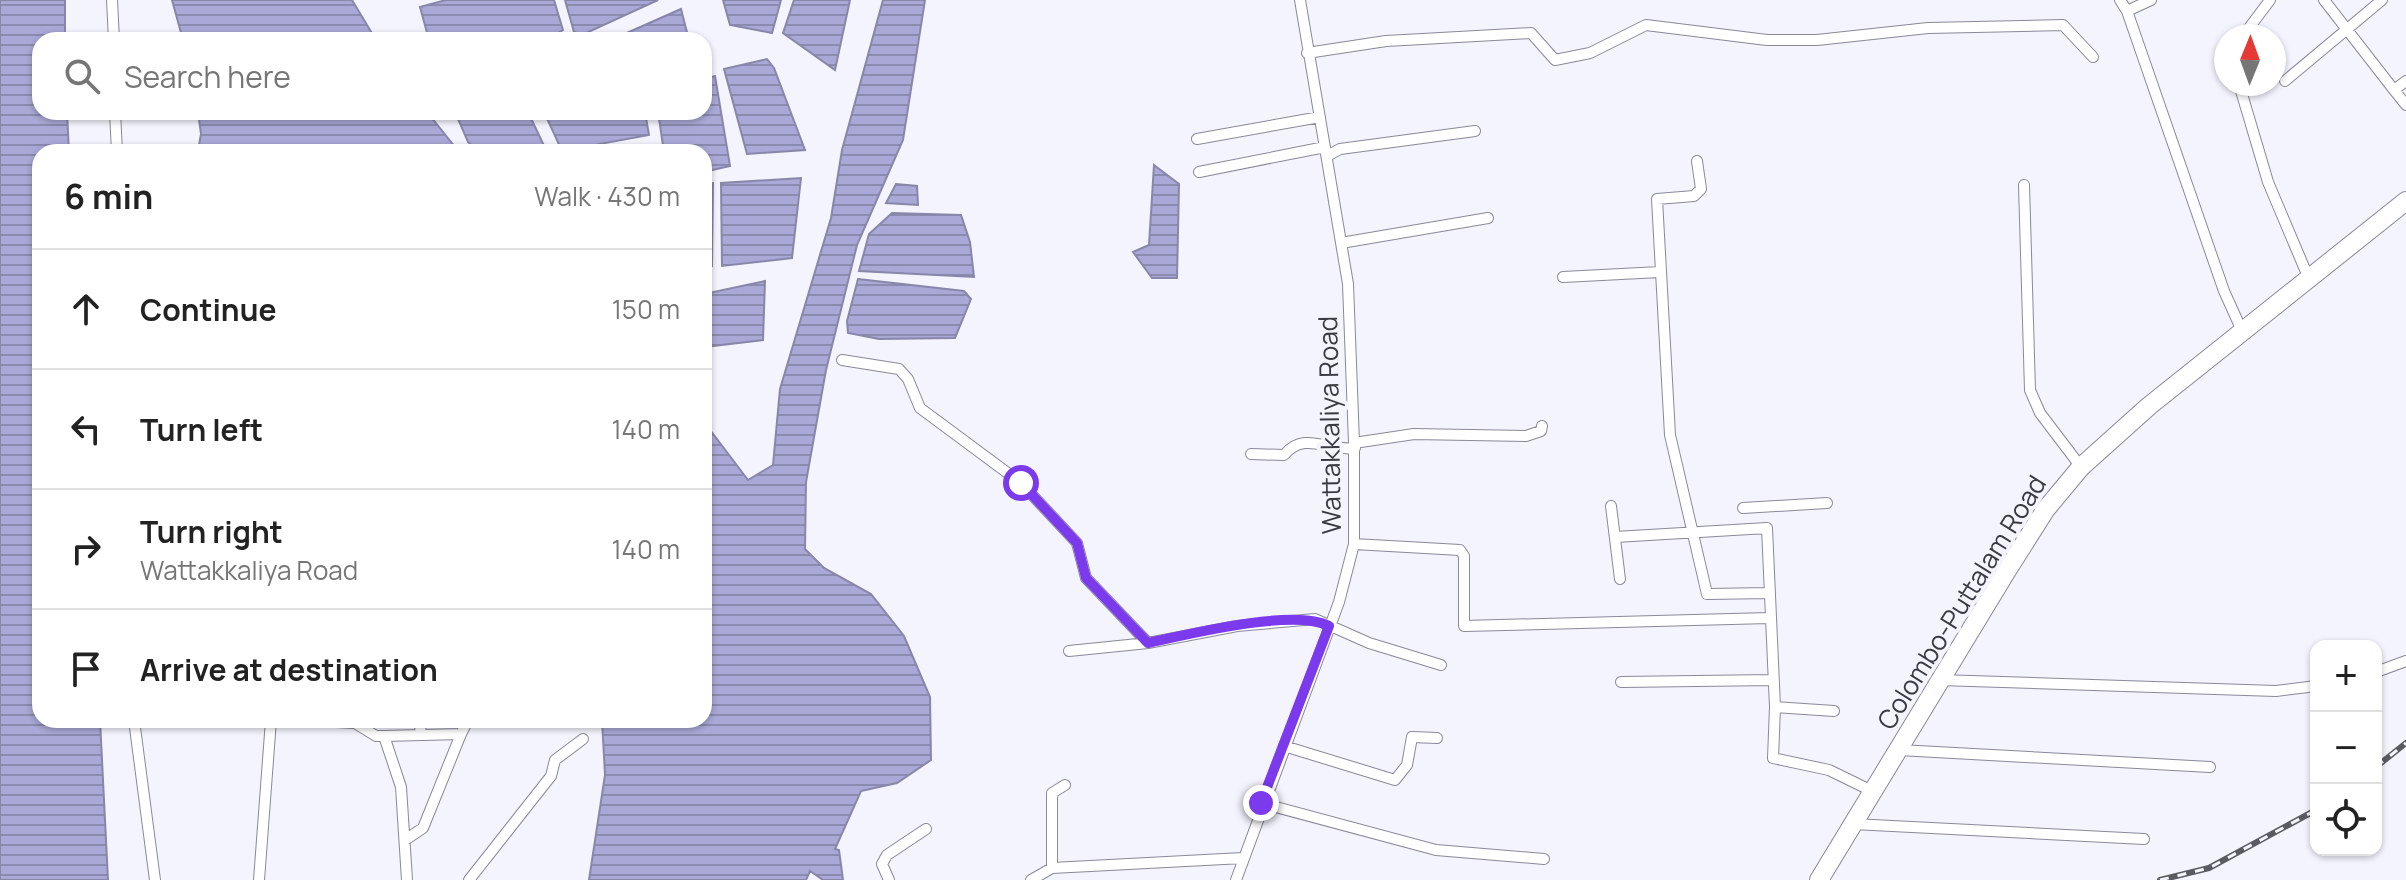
<!DOCTYPE html>
<html lang="en">
<head>
<meta charset="utf-8">
<style>
	:root { --surface:#fff; --page:#f6f6f6; --text:#222; --muted:#767676; --line:#e0e0e0 }
	body { margin:0; font-family:Manrope,sans-serif; background:var(--page); color:var(--text) }
	.controls { position:absolute; right:24px; bottom:24px; display:grid; overflow:hidden; border-radius:16px; box-shadow:0 2px 6px #0004 }
	.controls button { width:72px; height:72px; display:grid; place-items:center; padding:0; border:0; border-bottom:2px solid var(--line); background:var(--surface); color:var(--text); font:40px sans-serif }
	.compass { position:absolute; left:2214px; top:24px; width:72px; height:72px; border-radius:50%; background:var(--surface); box-shadow:0 2px 6px #0004; rotate:1deg }
	.stop { position:absolute; width:24px; height:24px; margin:-18px; border:6px solid #7c3aed; border-radius:50%; background:#fff }
	.stop.end { background:#7c3aed; border-color:#fff; box-shadow:0 2px 8px #0008 }
	.list { margin:0; padding:0; list-style:none }
	h2 { display:flex; justify-content:space-between; align-items:center; height:104px; margin:0; padding:0 32px; font-size:34px }
	h2 small { font-size:26px; font-weight:400; color:var(--muted) }
	.list li { display:grid; grid-template-columns:52px 1fr auto; gap:24px; align-items:center; box-sizing:border-box; height:120px; padding:0 32px; border-top:2px solid var(--line) }
	.list b { display:block; font-size:30px; white-space:nowrap }
	.list p { margin:0; font-size:26px; white-space:nowrap; color:var(--muted) }
	.list em { font-size:26px; font-style:normal; color:var(--muted) }
	.icon { flex:none; width:44px; height:44px; fill:none; stroke:currentColor; stroke-width:2; stroke-linecap:round; stroke-linejoin:round }
	.map { position:relative; flex:none; width:2406px; height:880px; overflow:hidden }
	.search { position:absolute; background:var(--surface); box-shadow:0 2px 6px #0004; left:32px; top:32px; width:680px; height:88px; display:flex; align-items:center; gap:20px; box-sizing:border-box; padding:0 28px; border-radius:24px; color:var(--muted); font-size:30px }
	.panel { position:absolute; background:var(--surface); box-shadow:0 2px 6px #0004; left:32px; top:144px; width:680px; height:584px; border-radius:24px }
	.map>svg:first-child { display:block }
	.water { fill:url(#water-rules); stroke:#8887a9; stroke-width:2 }
	.lines { fill:none; stroke-linecap:round; stroke-linejoin:round }
	.street-casing { stroke:#898998; stroke-width:12 }
	.highway-casing { stroke:#898998; stroke-width:20 }
	.street { stroke:#fff; stroke-width:10 }
	.highway { stroke:#fff; stroke-width:18 }
	.rail-casing { stroke:#5a5a61; stroke-width:6 }
	.rail { stroke:#f4f4fe; stroke-width:3; stroke-dasharray:9; stroke-linecap:butt }
	.route { stroke:#7c3aed; stroke-width:10 }
	.labels { text-anchor:middle; dominant-baseline:central; stroke-width:8; stroke-linejoin:round; paint-order:stroke }
	.street-label { font-size:26px; fill:#3a3a41; stroke:#f4f4fe }
</style>
</head>
<body>
<div class="map">
<svg width="2406" height="880" viewBox="0 0 2406 880">
	<defs>
		<pattern id="water-rules" width="6" height="5" patternUnits="userSpaceOnUse" patternTransform="scale(2)"><rect width="6" height="5" fill="#a9a8d6"/><path d="M0 2.5h6" fill="none" stroke="#8b8aaf"/></pattern>
	</defs>
	<rect width="100%" height="100%" fill="#f4f4fe"/>
	<!-- water -->
	<path class="water" d="M0 0H65V40H40V112H67L69 152H40V720H100L108 880H0Z
		M172 0H352L376 40H183Z
		M446 0H554L563 30 546 40H429L420 7Z
		M565 0H658L582 35 574 32Z
		M723 0H781L772 33 730 25Z
		M794 0H850L835 70 783 33Z
		M883 0H925L903 140 857 245 826 370 806 482 805 549 824 568 871 594 904 636 930 697 931 760 897 783 861 791 835 849 839 850 843 880H823L810 871 806 880H589L605 775 602 720H704V422L748 480 773 465 780 389 831 218 842 150Z
		M681 9 689 40H611Z
		M767 59 774 68 805 150 747 154 724 69Z
		M715 76 730 166 704 172V152H664L658 112H704V79Z
		M198 112H427L459 152 198 151 201 134Z
		M455 112H528L547 152H478L468 142Z
		M544 112H645L649 135 562 151Z
		M1154 165 1179 184 1177 278H1152L1133 252 1149 245Z
		M801 178 792 258 722 266 721 183Z
		M713 183 712 266 704 267V184Z
		M896 184 917 186 918 205 886 203Z
		M892 213 961 215 970 242 974 277 859 271 869 234Z
		M858 279 964 291 971 299 955 338 879 339 848 333 847 321Z
		M765 281 763 340 704 347V294Z"/>
	<g class="lines">
		<!-- street casing -->
		<g class="street-casing">
			<path id="street" d="M112 0 114 40
				M2120 0 2127 11 2224 291 2243 333
				M2324 0 2394 90 2406 81
				M2127 11 2151 0
				M2243 36 2270 0
				M1307 53 1386 41 1531 33 1555 60 1590 53 1646 25 1767 40H1817L1928 28 2063 25 2093 57
				M2285 81 2382 0
				M2239 84 2268 182 2309 279
				M2394 90 2406 105
				M115 112 117 152
				M1197 139 1320 117
				M1327 156 1340 149 1475 131
				M1697 161 1701 189 1694 196 1657 199 1670 435 1707 594 1770 593
				M1199 172 1325 147
				M2024 185 2030 390 2040 413 2081 467
				M1341 243 1488 218
				M1563 277 1660 272
				M842 360 899 369 908 379 920 408 1021 483 1077 543 1086 578 1148 643
				M1354 443 1414 434 1526 436 1541 431 1542 426
				M1251 454 1284 455C1305 430 1327 452 1355 448
				M1611 506 1620 579
				M1743 508 1827 503
				M1615 537 1767 528 1775 707 1773 758 1829 770 1872 791
				M1354 544 1460 550 1464 556V626L1769 618
				M1069 651 1148 643 1237 626 1315 619 1369 643 1441 665
				M2376 672 2406 661
				M1939 680 2276 691 2316 686
				M1621 682 1773 680
				M1775 707 1834 711
				M134 720 155 880
				M218 720H253
				M303 720 353 723
				M350 720 376 736H384L401 787 407 880
				M134 722 187 720
				M420 735 421 720
				M384 736 461 734 468 720
				M1284 746 1395 780 1407 765 1412 737 1437 738
				M1899 750 2210 767
				M1261 803 1436 850 1544 859
				M1853 824 2144 839
				M405 840 423 828 461 734
				M1052 868V793L1065 785
				M259 880 271 720
				M469 880 551 776 555 760 583 739
				M889 880 882 864 887 855 926 829
				M1031 880 1052 868 1243 858
				M1236 880 1339 602 1354 544V443L1348 284 1300 0"/>
		</g>
		<!-- highway casing -->
		<g class="highway-casing">
			<path id="highway" d="M1819 880 2006 572 2046 509 2081 467 2149 406 2406 201"/>
		</g>
		<!-- street -->
		<use href="#street" class="street"/>
		<!-- highway -->
		<use href="#highway" class="highway"/>
		<!-- rail casing -->
		<g class="rail-casing">
			<path id="rail" d="M2376 767 2406 743
				M2160 880 2209 868 2316 810"/>
		</g>
		<!-- rail -->
		<use href="#rail" class="rail"/>
	</g>
	<g class="lines">
		<!-- route -->
		<path class="route" d="M1021 483 1077 543 1086 578 1148 643C1189 634 1294 608 1329 626L1261 803"/>
	</g>
	<g class="labels">
		<!-- street labels -->
		<g class="street-label">
			<text transform="translate(1329 425) rotate(-91)">Wattakkaliya Road</text>
			<text transform="translate(1961 602) rotate(-58)">Colombo-Puttalam Road</text>
		</g>
	</g>
</svg>
<div class="controls">
<button>+</button>
<button>−</button>
<button><svg class="icon" aria-label="locate" viewBox="0 0 24 24"><circle cx="12" cy="12" r="6"/><path d="M12 2v4M12 18v4M2 12h4M18 12h4"/></svg></button>
</div>
<svg class="compass" viewBox="-18 -18 36 36"><path d="M0-13l5 13h-10z" fill="#e53935"/><path d="M0 13l5-13h-10z" fill="#767676"/></svg>
<div class="stop" style="left:1021px;top:483px"></div>
<div class="stop end" style="left:1261px;top:803px"></div>
<div class="search"><svg class="icon" aria-label="search" viewBox="0 0 24 24"><circle cx="10" cy="10" r="6"/><path d="M15 15l6 6"/></svg>Search here</div>
<section class="panel">
<h2>6 min<small>Walk · 430 m</small></h2>
<ul class="list">
<li><svg class="icon" aria-label="ahead" viewBox="0 0 24 24"><path d="M12 20V5M6 11l6-6 6 6"/></svg><div><b>Continue</b></div><em>150 m</em></li>
<li><svg class="icon" aria-label="left" viewBox="0 0 24 24"><path d="M17 20v-9H6M10 6l-5 5 5 5"/></svg><div><b>Turn left</b></div><em>140 m</em></li>
<li><svg class="icon" aria-label="right" viewBox="0 0 24 24"><path d="M7 20v-9h11M14 6l5 5-5 5"/></svg><div><b>Turn right</b><p>Wattakkaliya Road</p></div><em>140 m</em></li>
<li><svg class="icon" aria-label="arrive" viewBox="0 0 24 24"><path d="M6 21V4h12l-3 4 3 4H6"/></svg><div><b>Arrive at destination</b></div></li>
</ul>
</section>
</div>
</body>
</html>
